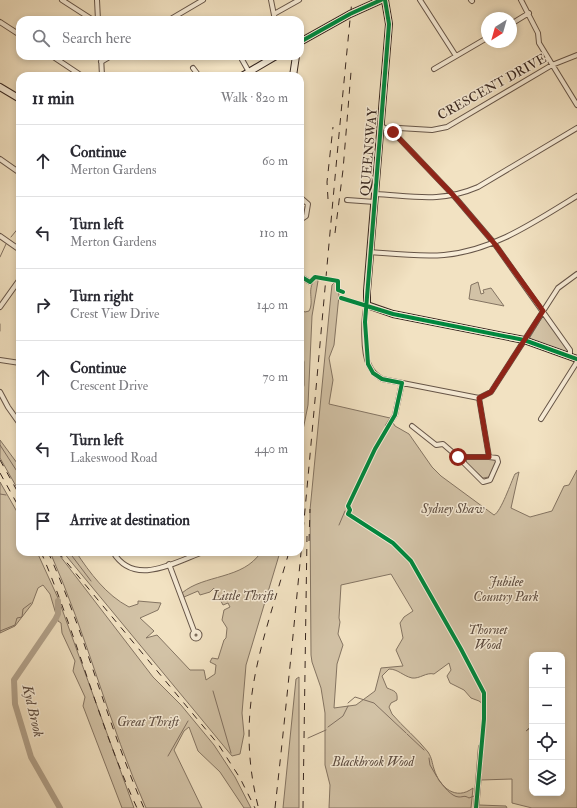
<!DOCTYPE html>
<html lang="en">
<head>
<meta charset="utf-8">
<style>
	:root { --surface:#fff; --page:#f7f7f7; --text:#2b2b33; --muted:#7c7c81; --line:#e1e1e2 }
	body { margin:0; font-family:"IM FELL Double Pica",serif; background:var(--page); color:var(--text) }
	.controls { position:absolute; right:12px; bottom:12px; display:grid; overflow:hidden; border-radius:8px; box-shadow:0 2px 6px #0003 }
	.controls button { width:36px; height:36px; display:grid; place-items:center; padding:0; border:0; border-bottom:1px solid var(--line); background:var(--surface); color:var(--text); font:20px sans-serif }
	.compass { position:absolute; left:481px; top:12px; width:36px; height:36px; border-radius:50%; background:var(--surface); box-shadow:0 2px 6px #0003; rotate:217deg }
	.stop { position:absolute; width:12px; height:12px; margin:-9px; border:3px solid #8f2418; border-radius:50%; background:#fff }
	.stop.end { background:#8f2418; border-color:#fff; box-shadow:0 1px 4px #0008 }
	.list { margin:0; padding:0; list-style:none }
	h2 { display:flex; justify-content:space-between; align-items:center; height:52px; margin:0; padding:0 16px; font-size:17px }
	h2 small { font-size:13px; font-weight:400; color:var(--muted) }
	.list li { display:grid; grid-template-columns:26px 1fr auto; gap:12px; align-items:center; box-sizing:border-box; height:72px; padding:0 16px; border-top:1px solid var(--line) }
	.list b { display:block; font-size:15px; white-space:nowrap }
	.list p { margin:0; font-size:13px; white-space:nowrap; color:var(--muted) }
	.list em { font-size:13px; font-style:normal; color:var(--muted) }
	.icon { flex:none; width:22px; height:22px; fill:none; stroke:currentColor; stroke-width:2; stroke-linecap:round; stroke-linejoin:round }
	.map { position:relative; flex:none; width:577px; height:808px; overflow:hidden }
	.search { position:absolute; background:var(--surface); box-shadow:0 2px 6px #0003; left:16px; top:16px; width:288px; height:44px; display:flex; align-items:center; gap:10px; box-sizing:border-box; padding:0 14px; border-radius:12px; color:var(--muted); font-size:15px }
	.panel { position:absolute; background:var(--surface); box-shadow:0 2px 6px #0003; left:16px; top:72px; width:288px; height:484px; border-radius:12px }
	.map>svg:first-child { display:block }
	.green { fill:#d2c2a6; stroke:#847462; fill-rule:evenodd }
	.lines { fill:none; stroke-linecap:round; stroke-linejoin:round }
	.stream { stroke:#817060; stroke-width:1 }
	.river { stroke:#b2a28b; stroke-width:6 }
	.street-casing { stroke:#665548; stroke-width:6 }
	.secondary-casing { stroke:#37261f; stroke-width:8 }
	.street { stroke:#f7ecd7; stroke-width:4 }
	.secondary { stroke:#f7ecd7; stroke-width:6 }
	.rail { stroke:#37261f; stroke-width:1; stroke-dasharray:7 7; stroke-linecap:butt }
	.cycleway-casing { stroke:#f7ecd7; stroke-width:6 }
	.cycleway { stroke:#00873e; stroke-width:4 }
	.route { stroke:#8f2418; stroke-width:5 }
	.labels { text-anchor:middle; dominant-baseline:central; stroke-width:3; stroke-linejoin:round; paint-order:stroke }
	.street-label { font-size:13px; fill:#37261f; stroke:#f7ecd7 }
	.park-label { font-size:13px; font-style:italic; fill:#5e4d41; stroke:#f7ecd7 }
	.water-label { font-size:14px; font-style:italic; fill:#5c4b3f; stroke:#f7ecd7 }
</style>
</head>
<body>
<div class="map">
<svg width="577" height="808" viewBox="0 0 577 808">
	<rect width="100%" height="100%" fill="#f2e2c2"/>
	<filter id="stains"><feTurbulence type="fractalNoise" baseFrequency=".005" numOctaves="4"/><feColorMatrix values="0 0 0 0 .2 0 0 0 0 .09 0 0 0 0 .02 0 0 0 .5 -.17"/></filter>
	<radialGradient id="worn" r=".72"><stop offset=".6" stop-color="#630" stop-opacity="0"/><stop offset="1" stop-color="#630" stop-opacity=".3"/></radialGradient>
	<!-- green -->
	<path class="green" d="M317 278 318 281 312 316 308 405 302 435 300 472V401L304 385V362L300 347V309L305 312 309 311C315 301 305 287 317 278Z
		M335 282 339 295 334 345 329 358 333 380 329 404 390 418 395 426 409 434 432 467 441 476 494 515C501 512 511 482 515 474L519 472 511 508 530 517 552 511 564 486 569 485 577 470V808H532L512 803V779L481 780 479 805 506 806 507 808H475L483 704 479 701 471 698 464 690 450 683 447 676 451 670 449 663 434 674C426 672 420 679 412 678 403 676 398 669 389 669L382 676 387 688C394 691 398 691 397 700L391 703 389 707 392 714C403 727 417 738 428 752 432 758 432 763 434 769 440 788 456 801 473 788L471 808H329L330 785 325 765V713L321 688 312 662 311 655 310 510 331 294 332 285ZM391 574 413 611 404 617 400 623 403 638 396 650 403 666 381 668 375 691 356 705 334 708 337 664 343 645 338 634 340 622 339 618 341 585ZM532 655H562V793H532V727L526 731 532 725Z
		M478 282 481 294 484 293 483 290 491 288 504 306 469 299 471 285Z
		M544 314 568 350 567 353 529 339Z
		M0 440 20 467V493L0 458Z
		M467 458 494 459 497 462 489 477 483 478 466 463Z
		M0 482 20 517V552H37L58 598 134 808H122L83 706 85 697 73 671 75 661 62 633 61 623 58 621 50 594 43 585 38 588 32 604 15 626 0 633Z
		M50 552H57L153 677 181 705 214 745 235 777 251 808H244L220 772 198 751 189 727 184 731 174 750 202 808H146C109 725 87 635 50 552Z
		M63 552H76C90 573 106 595 129 607L138 604V601L161 603 158 610 140 618 154 631 146 638 157 635 190 670H204L206 680 215 674 216 665 210 662 212 658 218 659 224 640 226 638 227 628 222 620 224 610 230 607 228 603 223 605 214 588 210 592 200 595 198 591 184 597 182 593C204 574 243 580 261 552H280L246 665 242 713 244 734 240 754 232 756Z
		M299 677V808H283L296 679Z"/>
	<g class="lines">
		<!-- stream -->
		<path class="stream" d="M11 237 20 226
			M0 257 6 244
			M0 324V331
			M0 445 20 476
			M0 494 6 495
			M339 525 345 511
			M69 552 91 581
			M56 608 58 607
			M0 631 15 625 17 618 22 617 23 609 31 603
			M213 691 231 753
			M348 703 355 697 374 703 406 733
			M328 727 343 716 348 706
			M407 734 424 750
			M308 738 326 730
			M168 756 188 721
			M429 758 430 765 437 777
			M438 779C443 785 451 797 459 797 464 797 464 795 469 798L474 796"/>
		<!-- river -->
		<path class="river" d="M58 601V614L55 620 14 680 15 704 31 757 60 808"/>
		<!-- street casing -->
		<g class="street-casing">
			<path id="street" d="M62 0 93 20
				M97 0 98 20
				M271 0 275 20
				M420 0 456 56
				M471 0 472 1
				M521 0 538 33 539 43 577 105
				M274 14 299 0
				M169 20 203 0
				M0 22 20 35
				M511 24 529 13
				M52 56 82 76
				M101 56 102 76
				M240 56 249 72
				M101 62 111 56
				M193 68 199 76
				M434 69 487 38
				M381 126 393 132 454 196 494 243 570 350V356
				M393 132 399 128 432 130 447 127 552 65 577 55
				M0 159 20 173
				M375 194C413 196 441 203 478 187L577 128
				M300 197 308 204 306 216 300 220
				M347 200 375 202
				M0 236 20 250
				M370 252C395 254 420 257 444 255 493 251 536 221 577 196
				M300 276 310 282
				M367 305C363 318 363 353 369 365 372 372 376 375 382 379L479 398 491 392 558 288 577 274
				M0 307 20 279
				M0 360 20 363
				M0 392 8 407 20 424
				M541 419 577 362
				M388 426 395 415 402 383
				M412 426 436 445 443 444 458 457H489
				M458 457 483 482 490 480 498 462 497 458 489 457 479 398
				M113 552C134 587 173 563 203 552
				M169 564 194 631
				M192.5 635a3.5 3.5 0 1 1 7 0a3.5 3.5 0 1 1-7 0Z
				M476 808 481 747"/>
		</g>
		<!-- secondary casing -->
		<g class="secondary-casing">
			<path id="secondary" d="M385 0 389 24 367 291V305L393 314 524 340 577 359
				M300 42 350 14 381 0
				M242 76 276 56
				M293 76 296 56
				M0 87 20 99"/>
		</g>
		<!-- street -->
		<use href="#street" class="street"/>
		<!-- secondary -->
		<use href="#secondary" class="secondary"/>
		<!-- rail -->
		<path class="rail" d="M328 199 327 182 333 127
			M335 233 343 170 351 72
			M0 460 20 496
			M0 473 20 509
			M309 541 310 509
			M41 552C77 636 99 725 137 808
			M48 552C86 635 107 724 144 808
			M58 552 218 744 240 778 255 808
			M258 806C234 709 263 643 289 552
			M275 808C305 539 325 269 352 0
			M303 808 307 536"/>
		<!-- cycleway casing -->
		<g class="cycleway-casing">
			<path id="cycleway" d="M385 0 389 24 365 322 368 364 373 373 382 379 402 383 395 415 375 449 348 506 350 510 348 514 393 543 411 561 461 649 484 693V719L476 808
				M300 42 350 14 381 0
				M300 276 310 282 315 277 338 281V290L343 292
				M341 298 393 314 524 340 577 359"/>
		</g>
		<!-- cycleway -->
		<use href="#cycleway" class="cycleway"/>
	</g>
	<g class="lines">
		<!-- route -->
		<path class="route" d="M393 132 454 196 494 243 543 311 491 392 479 398 489 457H458"/>
	</g>
	<g class="labels">
		<!-- street labels -->
		<g class="street-label">
			<text transform="translate(492 87) rotate(-29)">CRESCENT DRIVE</text>
			<text transform="translate(369 152) rotate(-85)">QUEENSWAY</text>
		</g>
		<!-- park labels -->
		<g class="park-label">
			<text x="453" y="509">Sydney Shaw</text>
			<text x="506" y="582">Jubilee<tspan x="506" dy="15">Country Park</tspan></text>
			<text x="243" y="596">Little Thrift</text>
			<text x="488" y="630">Thornet<tspan x="488" dy="15">Wood</tspan></text>
			<text x="148" y="722">Great Thrift</text>
			<text x="373" y="762">Blackbrook Wood</text>
		</g>
		<!-- water labels -->
		<g class="water-label">
			<text transform="translate(33 711) rotate(77)">Kyd Brook</text>
		</g>
	</g>
	<rect width="100%" height="100%" filter="url(#stains)"/>
	<rect width="100%" height="100%" fill="url(#worn)"/>
</svg>
<div class="controls">
<button>+</button>
<button>−</button>
<button><svg class="icon" aria-label="locate" viewBox="0 0 24 24"><circle cx="12" cy="12" r="6"/><path d="M12 2v4M12 18v4M2 12h4M18 12h4"/></svg></button>
<button><svg class="icon" aria-label="layers" viewBox="0 0 24 24"><path d="M12 4l9 5-9 5-9-5zM3 14l9 5 9-5"/></svg></button>
</div>
<svg class="compass" viewBox="-18 -18 36 36"><path d="M0-13l5 13h-10z" fill="#e53935"/><path d="M0 13l5-13h-10z" fill="#7c7c81"/></svg>
<div class="stop" style="left:458px;top:457px"></div>
<div class="stop end" style="left:393px;top:132px"></div>
<div class="search"><svg class="icon" aria-label="search" viewBox="0 0 24 24"><circle cx="10" cy="10" r="6"/><path d="M15 15l6 6"/></svg>Search here</div>
<section class="panel">
<h2>11 min<small>Walk · 820 m</small></h2>
<ul class="list">
<li><svg class="icon" aria-label="ahead" viewBox="0 0 24 24"><path d="M12 20V5M6 11l6-6 6 6"/></svg><div><b>Continue</b><p>Merton Gardens</p></div><em>60 m</em></li>
<li><svg class="icon" aria-label="left" viewBox="0 0 24 24"><path d="M17 20v-9H6M10 6l-5 5 5 5"/></svg><div><b>Turn left</b><p>Merton Gardens</p></div><em>110 m</em></li>
<li><svg class="icon" aria-label="right" viewBox="0 0 24 24"><path d="M7 20v-9h11M14 6l5 5-5 5"/></svg><div><b>Turn right</b><p>Crest View Drive</p></div><em>140 m</em></li>
<li><svg class="icon" aria-label="ahead" viewBox="0 0 24 24"><path d="M12 20V5M6 11l6-6 6 6"/></svg><div><b>Continue</b><p>Crescent Drive</p></div><em>70 m</em></li>
<li><svg class="icon" aria-label="left" viewBox="0 0 24 24"><path d="M17 20v-9H6M10 6l-5 5 5 5"/></svg><div><b>Turn left</b><p>Lakeswood Road</p></div><em>440 m</em></li>
<li><svg class="icon" aria-label="arrive" viewBox="0 0 24 24"><path d="M6 21V4h12l-3 4 3 4H6"/></svg><div><b>Arrive at destination</b></div></li>
</ul>
</section>
</div>
</body>
</html>
